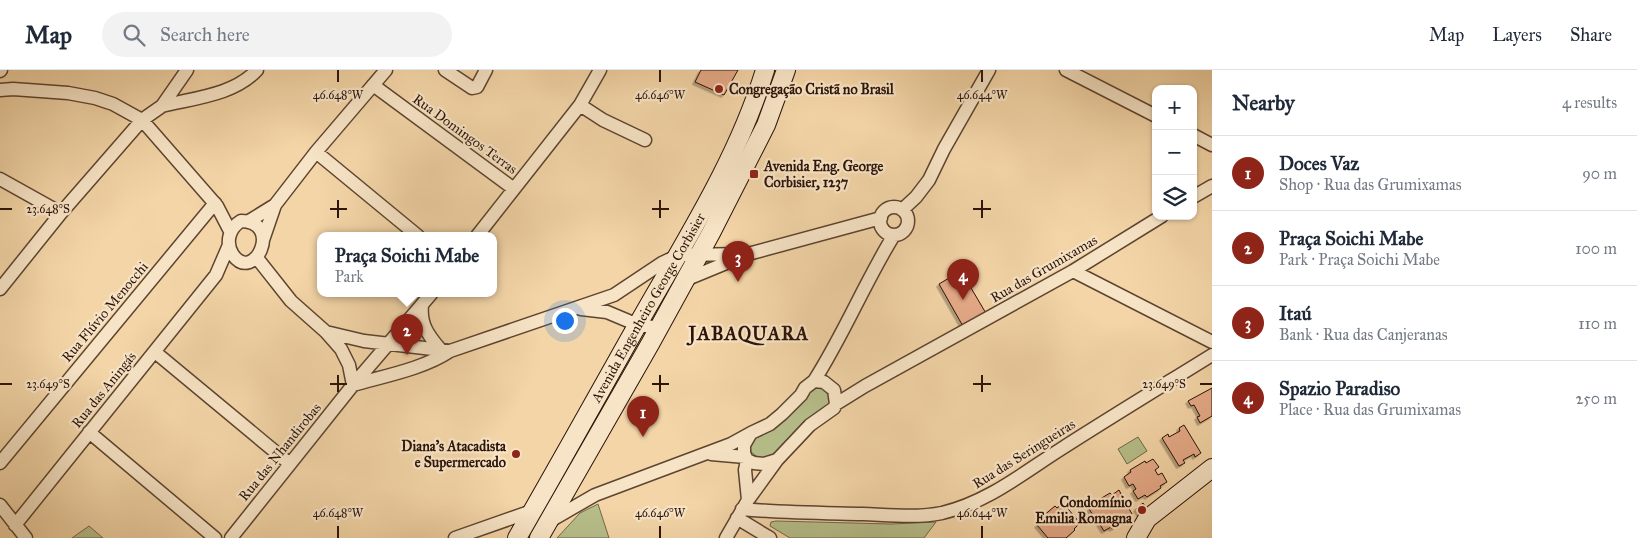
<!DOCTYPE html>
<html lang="en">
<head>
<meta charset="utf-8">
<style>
	:root { --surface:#fff; --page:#f2f2f3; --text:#1f2937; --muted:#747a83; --line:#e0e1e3; --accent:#8f2418 }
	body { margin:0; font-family:"IM FELL Great Primer",serif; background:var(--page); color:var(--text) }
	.controls { position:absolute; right:15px; top:15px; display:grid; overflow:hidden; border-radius:10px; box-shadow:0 1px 4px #0004 }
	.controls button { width:45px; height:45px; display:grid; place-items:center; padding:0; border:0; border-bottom:1px solid var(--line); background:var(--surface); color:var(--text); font:25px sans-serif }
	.you { position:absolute; left:564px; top:250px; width:18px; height:18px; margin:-12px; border:4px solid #fff; border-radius:50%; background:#1a73e8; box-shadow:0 0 0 8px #1a73e833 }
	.badge { display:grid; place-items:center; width:32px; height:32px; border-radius:50%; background:var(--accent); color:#fff; font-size:16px; font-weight:700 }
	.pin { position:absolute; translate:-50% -41px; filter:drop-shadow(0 1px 2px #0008) }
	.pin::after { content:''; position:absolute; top:26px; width:18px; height:15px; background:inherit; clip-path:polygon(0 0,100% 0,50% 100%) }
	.popup { position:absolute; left:317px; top:162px; width:180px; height:65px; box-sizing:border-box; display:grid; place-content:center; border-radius:10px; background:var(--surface); filter:drop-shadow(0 1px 4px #0005); font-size:16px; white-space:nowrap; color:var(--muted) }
	.popup b { font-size:19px; color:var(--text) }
	.popup::after { content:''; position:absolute; left:50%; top:100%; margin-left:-10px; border:10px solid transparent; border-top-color:var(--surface) }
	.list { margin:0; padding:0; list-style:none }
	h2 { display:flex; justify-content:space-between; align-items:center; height:65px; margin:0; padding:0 20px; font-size:21px }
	h2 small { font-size:16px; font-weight:400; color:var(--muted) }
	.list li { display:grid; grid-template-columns:32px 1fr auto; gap:15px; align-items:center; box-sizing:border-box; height:75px; padding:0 20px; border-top:1px solid var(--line) }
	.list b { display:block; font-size:19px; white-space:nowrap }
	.list p { margin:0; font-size:16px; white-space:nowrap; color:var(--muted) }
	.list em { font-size:16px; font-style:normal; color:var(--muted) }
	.icon { flex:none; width:28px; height:28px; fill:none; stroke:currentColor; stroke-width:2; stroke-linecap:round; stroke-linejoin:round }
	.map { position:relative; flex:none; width:1212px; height:468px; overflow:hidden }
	header { display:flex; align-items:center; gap:30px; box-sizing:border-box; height:70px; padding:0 25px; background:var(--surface); border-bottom:1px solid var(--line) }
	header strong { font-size:24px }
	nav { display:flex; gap:28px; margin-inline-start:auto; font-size:18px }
	.search { width:350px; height:45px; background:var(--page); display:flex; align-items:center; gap:12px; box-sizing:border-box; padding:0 18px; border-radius:28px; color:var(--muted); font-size:19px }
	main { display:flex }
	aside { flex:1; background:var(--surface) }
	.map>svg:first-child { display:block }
	.green { fill:#b6be8a; stroke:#70684a }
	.building { fill:#e6aa88; stroke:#2b1309; filter:url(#shadow) }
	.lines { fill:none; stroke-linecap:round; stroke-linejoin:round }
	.street-casing { stroke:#5d4430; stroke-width:15 }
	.secondary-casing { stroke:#2b1309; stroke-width:20 }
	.street { stroke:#f7e4c6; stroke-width:12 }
	.secondary { stroke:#f7e4c6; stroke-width:18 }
	.ticks { fill:none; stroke:#2b1309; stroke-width:2 }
	.poi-dot { fill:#8f2418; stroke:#f7e4c6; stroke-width:2 }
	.labels { text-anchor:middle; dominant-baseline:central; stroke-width:4.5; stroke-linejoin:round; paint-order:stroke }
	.poi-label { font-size:14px; font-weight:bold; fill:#2b1309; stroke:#f7e4c6; text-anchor:start }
	.street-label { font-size:14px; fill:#2b1309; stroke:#f7e4c6 }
	.district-label { font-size:19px; font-weight:bold; letter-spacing:1px; fill:#2b1309; stroke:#f7e4c6 }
	.ticks-label { font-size:12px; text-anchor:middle; fill:#2b1309; stroke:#f7e4c6; stroke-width:4.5; stroke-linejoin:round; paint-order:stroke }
</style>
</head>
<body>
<header>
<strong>Map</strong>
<div class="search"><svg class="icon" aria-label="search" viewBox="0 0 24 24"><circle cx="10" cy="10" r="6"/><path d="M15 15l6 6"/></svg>Search here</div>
<nav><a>Map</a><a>Layers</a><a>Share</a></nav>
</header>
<main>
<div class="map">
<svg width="1212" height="468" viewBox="0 0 1212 468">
	<defs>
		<filter id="shadow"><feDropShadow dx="-2.5" dy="2.5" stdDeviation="0" flood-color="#0004"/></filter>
	</defs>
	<rect width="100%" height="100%" fill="#f3d5a7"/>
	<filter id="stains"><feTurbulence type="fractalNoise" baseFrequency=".004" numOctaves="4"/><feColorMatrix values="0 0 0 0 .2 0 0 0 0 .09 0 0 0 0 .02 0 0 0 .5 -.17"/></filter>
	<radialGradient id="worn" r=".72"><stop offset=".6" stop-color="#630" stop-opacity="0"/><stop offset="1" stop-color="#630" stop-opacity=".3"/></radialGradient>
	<!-- green -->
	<path class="green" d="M815 317H821L830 321 831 335 774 387 760 389 751 382 750 377 751 371Z
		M1138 367 1147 381 1127 394 1118 379Z
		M598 434 609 468H557L580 443Z
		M776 451 891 454 936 452 924 468H790L770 456 771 452Z
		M89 456 103 468H72Z"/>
	<!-- building -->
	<path class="building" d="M701 0H738L724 25 695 12Z
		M961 201 987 245 964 258 939 214Z
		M1212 318V346L1200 353 1197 347 1200 346 1194 335 1191 336 1188 331Z
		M1184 355 1201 383 1195 387 1194 384 1183 390 1185 393 1179 396 1162 368 1168 364 1169 367 1180 361 1179 358Z
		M1153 389 1159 397 1155 400 1158 405 1162 403 1167 412 1160 416 1161 418 1147 427 1145 425 1138 429 1133 421 1136 419 1133 414 1129 416 1124 407 1131 402 1130 400 1145 391 1146 393Z
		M1119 420 1124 430 1120 432 1124 437 1127 435 1132 444 1125 448 1126 450 1112 459 1111 457 1104 461 1099 453 1102 451 1098 446 1095 448 1089 439 1097 434 1095 432 1110 423 1112 425Z
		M1063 433 1080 453 1074 459 1075 460 1066 468H1048L1037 455 1044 449 1042 447 1055 436 1057 438Z
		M1143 433 1148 441 1142 447 1136 439Z"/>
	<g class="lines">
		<!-- street casing -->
		<g class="street-casing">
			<path id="street" d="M445 0 472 18 477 17 486 0
				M1066 0 1156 46
				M0 1 1 0
				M373 15 514 119
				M0 20 13 19 68 23 95 28 113 34 142 50 217 136 230 161
				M580 35 603 50 645 70
				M162 36C194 28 234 25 257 0
				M1193 65 1212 75
				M316 82 418 166
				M0 109 61 143
				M1193 127 1212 116
				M880 151a14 14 0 1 1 28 0a14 14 0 1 1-28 0Z
				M902 140 916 127 929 110 944 79 989 0
				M241 151C284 152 254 214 233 185 225 173 229 158 241 151Z
				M249 151 275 135 316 82 386 0
				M477 166 580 35 600 0
				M263 170 275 135
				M257 188 291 231 326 262 341 279 349 295 353 315C384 306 423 299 450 281L614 225 662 193 679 185 748 184
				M1073 201 1212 272
				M685 210 748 184 881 148
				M0 219 61 143 142 50 162 36 187 0
				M422 235C420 254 428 265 440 279
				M581 239 607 242 638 255 660 258
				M326 262 364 271 450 281
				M155 282 290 394
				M814 311 824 312 834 320 836 334 834 338 810 355 777 390 764 394 754 393 747 390 744 383V375L751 363 770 354 782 344 801 325 805 318Z
				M814 311C844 264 865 212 894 165
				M836 334 865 316 1073 201 1162 146
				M89 362 215 468
				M711 384 745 387
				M747 390 745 400 748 430
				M0 393 215 133
				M0 435 26 468
				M742 439C783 443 823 443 863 444 889 445 917 448 942 443 988 432 1023 403 1061 379 1111 347 1162 316 1212 285
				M737 448 770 468
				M550 451 595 425 731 374 751 363
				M15 455 216 205 229 175
				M231 468 353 315 431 224
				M455 468 532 441
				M726 468 748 430 777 390"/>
		</g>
		<!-- secondary casing -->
		<g class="secondary-casing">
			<g id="secondary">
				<path id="s1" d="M517 468C558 397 598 325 638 254 685 171 737 91 765 0"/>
				<path d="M539 468 650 274 711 163 766 55 786 0"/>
				<path d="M1136 468 1147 449 1212 398"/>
			</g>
		</g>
		<!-- street -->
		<use href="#street" class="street"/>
		<!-- secondary -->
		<use href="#secondary" class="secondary"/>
	</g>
	<!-- ticks -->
	<path class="ticks" d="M338 0V12M660 0V12M982 0V12M338 130V148M660 130V148M982 130V148M0 139H12M330 139H347M652 139H669M973 139H991M338 305V322M660 305V322M982 305V322M0 314H12M330 314H347M652 314H669M973 314H991M1200 314H1212M338 456V468M660 456V468M982 456V468"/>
	<!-- markers -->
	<g class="poi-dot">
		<circle cx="719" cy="19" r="5"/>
		<rect x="749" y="99" width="10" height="10" rx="2.5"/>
		<circle cx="516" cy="384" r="5"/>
		<circle cx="1142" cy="440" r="5"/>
	</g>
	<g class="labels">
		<!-- poi labels -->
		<g class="poi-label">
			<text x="729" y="19">Congregação Cristã no Brasil</text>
			<text x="764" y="96">Avenida Eng. George<tspan x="764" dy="16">Corbisier, 1237</tspan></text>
			<text x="506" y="376" text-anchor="end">Diana's Atacadista<tspan x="506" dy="16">e Supermercado</tspan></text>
			<text x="1132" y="432" text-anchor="end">Condomínio<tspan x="1132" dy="16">Emilia Romagna</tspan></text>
		</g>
		<!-- street labels -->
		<g class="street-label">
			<text transform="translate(465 64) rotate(36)">Rua Domingos Terras</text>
			<text transform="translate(1044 199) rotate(-30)">Rua das Grumixamas</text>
			<text stroke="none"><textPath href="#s1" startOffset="265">Avenida Engenheiro George Corbisier</textPath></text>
			<text transform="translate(105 242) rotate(-50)">Rua Flúvio Menocchi</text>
			<text transform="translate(104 320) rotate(-51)">Rua das Aningás</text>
			<text transform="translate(280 382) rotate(-51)">Rua das Nhandirobas</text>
			<text transform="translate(1024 384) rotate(-32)">Rua das Seringueiras</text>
		</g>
		<!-- district labels -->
		<g class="district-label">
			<text x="749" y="263">JABAQUARA</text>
		</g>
	</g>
	<g class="ticks-label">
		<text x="338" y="29">46.648°W</text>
		<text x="660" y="29">46.646°W</text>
		<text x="982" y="29">46.644°W</text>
		<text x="48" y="143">23.648°S</text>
		<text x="48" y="318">23.649°S</text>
		<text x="1164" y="318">23.649°S</text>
		<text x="338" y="447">46.648°W</text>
		<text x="660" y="447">46.646°W</text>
		<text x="982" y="447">46.644°W</text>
	</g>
	<rect width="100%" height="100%" filter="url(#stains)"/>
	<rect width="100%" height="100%" fill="url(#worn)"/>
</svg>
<div class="controls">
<button>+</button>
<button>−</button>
<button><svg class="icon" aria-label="layers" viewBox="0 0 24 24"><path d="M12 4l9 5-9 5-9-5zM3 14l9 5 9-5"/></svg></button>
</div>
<div class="you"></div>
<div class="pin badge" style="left:643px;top:367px">1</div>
<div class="pin badge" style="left:407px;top:285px">2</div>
<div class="popup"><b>Praça Soichi Mabe</b>Park</div>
<div class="pin badge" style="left:738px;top:212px">3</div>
<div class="pin badge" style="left:963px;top:230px">4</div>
</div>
<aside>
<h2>Nearby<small>4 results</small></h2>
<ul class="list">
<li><span class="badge">1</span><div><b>Doces Vaz</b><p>Shop · Rua das Grumixamas</p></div><em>90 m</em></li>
<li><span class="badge">2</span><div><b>Praça Soichi Mabe</b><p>Park · Praça Soichi Mabe</p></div><em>100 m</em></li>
<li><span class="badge">3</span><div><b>Itaú</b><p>Bank · Rua das Canjeranas</p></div><em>110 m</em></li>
<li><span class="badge">4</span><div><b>Spazio Paradiso</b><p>Place · Rua das Grumixamas</p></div><em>250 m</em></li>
</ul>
</aside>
</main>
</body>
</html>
